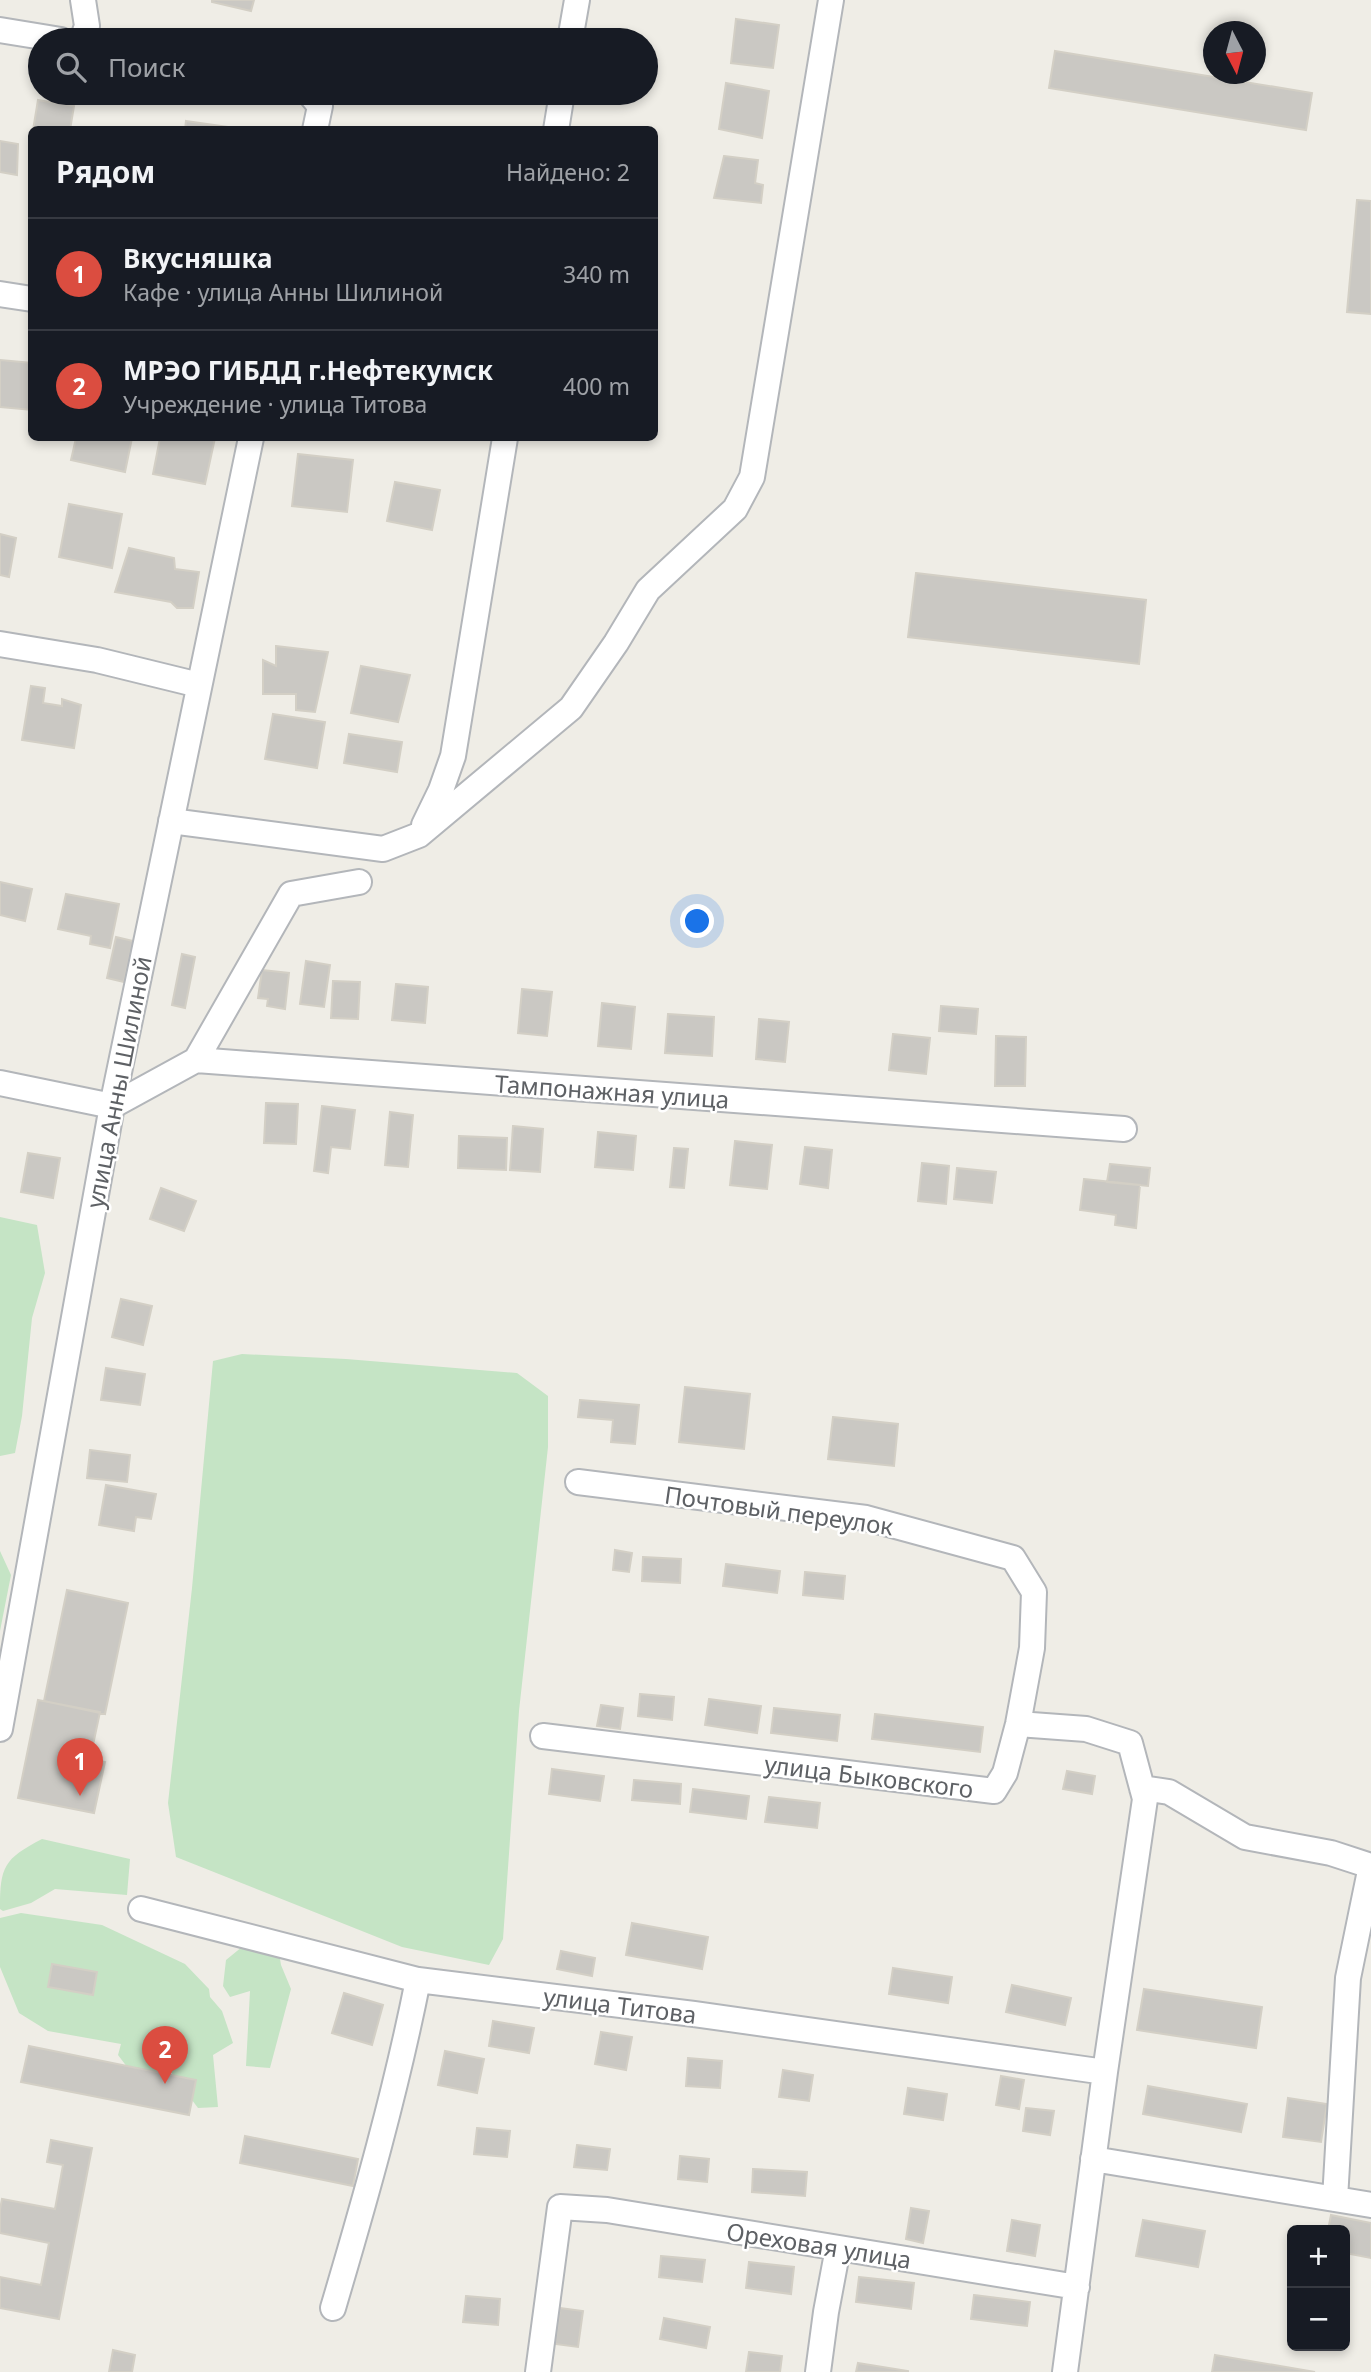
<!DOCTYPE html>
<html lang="ru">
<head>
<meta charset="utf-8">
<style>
	:root { --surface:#171b24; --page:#242831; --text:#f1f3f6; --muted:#9ea1a6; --line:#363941; --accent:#db4d40 }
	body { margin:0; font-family:"Noto Sans",sans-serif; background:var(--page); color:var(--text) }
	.controls { position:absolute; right:21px; bottom:21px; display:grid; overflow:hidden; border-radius:10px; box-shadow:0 4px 10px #0003 }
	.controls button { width:63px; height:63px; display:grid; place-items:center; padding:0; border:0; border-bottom:2px solid var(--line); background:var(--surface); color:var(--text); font:35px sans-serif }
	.compass { position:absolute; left:1203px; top:21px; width:63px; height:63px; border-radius:50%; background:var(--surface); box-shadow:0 4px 10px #0003; rotate:174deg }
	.you { position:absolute; left:698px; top:922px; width:24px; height:24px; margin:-18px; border:5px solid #fff; border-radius:50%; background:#1a73e8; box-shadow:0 0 0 10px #1a73e833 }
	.badge { display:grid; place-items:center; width:46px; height:46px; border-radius:50%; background:var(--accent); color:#fff; font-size:23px; font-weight:700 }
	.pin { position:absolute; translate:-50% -58px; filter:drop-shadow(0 2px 4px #0008) }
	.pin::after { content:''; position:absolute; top:37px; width:24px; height:21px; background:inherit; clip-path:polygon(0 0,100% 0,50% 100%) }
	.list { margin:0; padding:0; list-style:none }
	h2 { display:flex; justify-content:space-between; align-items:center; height:91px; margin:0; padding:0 28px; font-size:30px }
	h2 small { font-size:23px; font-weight:400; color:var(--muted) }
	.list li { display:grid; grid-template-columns:46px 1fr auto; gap:21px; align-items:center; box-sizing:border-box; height:112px; padding:0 28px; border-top:2px solid var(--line) }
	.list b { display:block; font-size:26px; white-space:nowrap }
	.list p { margin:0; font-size:23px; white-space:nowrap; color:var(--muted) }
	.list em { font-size:23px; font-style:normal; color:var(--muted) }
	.icon { flex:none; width:38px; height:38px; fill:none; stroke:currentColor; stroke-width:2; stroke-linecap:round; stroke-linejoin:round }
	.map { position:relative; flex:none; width:1371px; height:2372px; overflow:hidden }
	.search { position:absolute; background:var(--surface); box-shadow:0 4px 10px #0003; left:28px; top:28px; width:630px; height:77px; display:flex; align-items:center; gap:18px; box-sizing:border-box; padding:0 24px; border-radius:38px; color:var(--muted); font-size:26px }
	.panel { position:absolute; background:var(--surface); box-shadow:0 4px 10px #0003; left:28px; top:126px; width:630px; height:315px; border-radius:10px }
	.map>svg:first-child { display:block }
	.green { fill:#c5e4c5; fill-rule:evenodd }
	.building { fill:#cac8c3; stroke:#d3cfc5; stroke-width:2 }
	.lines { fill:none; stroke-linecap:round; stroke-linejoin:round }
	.minor-casing { stroke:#b3b6ba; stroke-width:28 }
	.minor { stroke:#fff; stroke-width:24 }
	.labels { text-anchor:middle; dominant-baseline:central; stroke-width:5; stroke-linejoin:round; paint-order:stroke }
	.street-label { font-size:24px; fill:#5e6165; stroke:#fff }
</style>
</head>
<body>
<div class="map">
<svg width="1371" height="2372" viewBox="0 0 1371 2372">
	<rect width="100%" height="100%" fill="#efede6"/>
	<!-- green -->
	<path class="green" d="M0 1217 37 1225 45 1273 32 1318 22 1416 15 1453 0 1456Z
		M242 1354 346 1359 517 1373 548 1396V1447L519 1711 503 1939 489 1965 402 1947 176 1857 168 1803 192 1588 213 1361Z
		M0 1551 11 1575 0 1631Z
		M42 1839 130 1859 127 1895 55 1889 31 1903 3 1911 0 1909C0 1866 4 1859 42 1839Z
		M21 1913 102 1925 185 1964 209 1989 210 1997 222 2011 233 2043 213 2055 218 2107 198 2108 168 2068 134 2076 118 2055 121 2044 48 2031 19 2013 0 1967V1918ZM52 1965 97 1972 93 1994 48 1987Z
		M259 1933 277 1940 281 1965 291 1989 270 2068 246 2066 250 1991 230 1997 223 1986 226 1960Z"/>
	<!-- building -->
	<path class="building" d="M212 0H254L251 11 212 2Z
		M736 19 779 25 773 68 731 63Z
		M1055 51 1312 93 1306 130 1049 88Z
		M726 83 769 91 762 138 719 129Z
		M38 100 74 106 70 130H33Z
		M186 121 249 130H185Z
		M0 141 18 144 17 175 0 172Z
		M724 156 758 160 755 183 763 185 761 203 714 198Z
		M1357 200 1371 201V314L1347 312Z
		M0 360 32 363V410L0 407Z
		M76 438H132L125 472 71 460Z
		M160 438H215L205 484 153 474Z
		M298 454 353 460 347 512 292 506Z
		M395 482 440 490 432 530 387 521Z
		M69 504 122 514 112 568 59 557Z
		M0 534 16 538 9 577 0 575Z
		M129 548 174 558 175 569 199 572 193 608H177L171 602 115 592Z
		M916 573 1146 600 1139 664 908 637Z
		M276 646 328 652 315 712 296 710V694H263V660L276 666Z
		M361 666 410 675 398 722 351 713Z
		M31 686 45 688 43 703 62 706V699L81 705 74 748 22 740Z
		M273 714 325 722 317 768 265 759Z
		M349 734 402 742 397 772 344 763Z
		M0 882 32 889 25 921 0 915Z
		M66 894 119 904 110 948 90 944 91 936 58 929Z
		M116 937 133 941 124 982 107 978Z
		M182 954 195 957 185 1008 172 1005Z
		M306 961 330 965 324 1007 300 1004Z
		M262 970 289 973 285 1009 267 1006 268 999 258 998Z
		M333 981 360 982 358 1019 331 1018Z
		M396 984 428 987 425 1023 392 1020Z
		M522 989 552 992 547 1036 518 1033Z
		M602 1003 635 1007 631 1049 598 1046Z
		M941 1006 978 1009 976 1034 939 1031Z
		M668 1014 714 1017 712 1056 665 1053Z
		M759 1019 789 1022 785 1062 756 1059Z
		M893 1034 930 1038 926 1074 889 1070Z
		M996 1036 1026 1037 1025 1086H995Z
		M266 1103 298 1104 296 1144 264 1143Z
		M322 1106 355 1110 350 1149 331 1147 328 1173 314 1171Z
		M390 1112 413 1115 408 1167 385 1165Z
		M513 1126 543 1129 540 1172 510 1170Z
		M598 1132 636 1136 633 1170 595 1167Z
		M459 1136 507 1138 506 1170 458 1168Z
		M735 1141 772 1145 767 1189 730 1185Z
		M805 1147 832 1150 828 1188 800 1184Z
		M674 1148 688 1149 684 1188 670 1187Z
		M28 1153 60 1158 53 1198 21 1192Z
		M922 1163 949 1166 946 1204 918 1201Z
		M1110 1164 1150 1168 1148 1186 1107 1182Z
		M957 1168 996 1172 992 1203 954 1199Z
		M1084 1179 1140 1185 1136 1228 1115 1225 1116 1215 1080 1210Z
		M161 1188 196 1201 184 1231 150 1219Z
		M121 1299 152 1306 143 1345 112 1337Z
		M106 1368 145 1374 140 1405 101 1400Z
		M685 1387 750 1394 744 1449 679 1442Z
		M580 1400 639 1405 635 1444 611 1442 613 1420 578 1417Z
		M833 1417 898 1424 894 1466 828 1459Z
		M90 1450 130 1455 127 1482 87 1478Z
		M106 1485 156 1494 151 1519 136 1517 134 1531 99 1525Z
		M615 1550 632 1553 629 1572 613 1570Z
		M643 1557 681 1559 680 1583 642 1581Z
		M726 1564 780 1571 777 1593 723 1586Z
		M805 1572 845 1576 843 1599 803 1595Z
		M67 1590 128 1603 105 1714 44 1701Z
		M640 1694 674 1697 672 1720 638 1716Z
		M709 1699 761 1706 757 1733 705 1725Z
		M38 1700 100 1712 90 1759 105 1762 94 1813 18 1798Z
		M601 1705 623 1708 620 1729 597 1726Z
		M774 1708 840 1715 837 1741 771 1733Z
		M875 1714 983 1727 980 1752 872 1739Z
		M552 1769 604 1776 600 1801 549 1794Z
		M1067 1771 1095 1776 1092 1794 1063 1789Z
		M634 1780 681 1784 680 1804 632 1800Z
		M693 1789 749 1796 746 1819 690 1812Z
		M769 1797 820 1803 817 1828 765 1822Z
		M632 1923 708 1937 702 1969 626 1955Z
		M561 1951 595 1958 592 1976 557 1969Z
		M52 1964 97 1972 93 1995 48 1987Z
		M893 1968 952 1977 948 2003 889 1994Z
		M1012 1985 1071 1998 1065 2025 1006 2012Z
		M1144 1989 1262 2007 1256 2048 1137 2030Z
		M344 1993 383 2005 372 2045 332 2033Z
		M493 2021 534 2028 529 2053 489 2046Z
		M601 2032 632 2037 626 2070 595 2064Z
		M29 2046 196 2080 189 2115 21 2082Z
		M445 2051 484 2059 477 2093 438 2085Z
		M688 2058 722 2061 720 2088 686 2086Z
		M783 2070 813 2075 809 2101 779 2097Z
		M1001 2076 1024 2080 1019 2109 996 2105Z
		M1148 2086 1247 2104 1241 2132 1143 2114Z
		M908 2088 947 2094 943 2120 904 2114Z
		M1288 2098 1327 2104 1321 2142 1283 2137Z
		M1026 2108 1054 2111 1050 2135 1023 2131Z
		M477 2128 510 2131 507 2157 474 2154Z
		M245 2136 358 2159 353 2186 240 2163Z
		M51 2140 92 2148 59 2319 0 2308V2277L41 2285 49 2243 0 2233V2209L2 2199 55 2209 63 2165 47 2162Z
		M577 2145 610 2149 607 2170 574 2167Z
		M680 2156 709 2159 707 2182 678 2179Z
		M753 2169 807 2172 805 2196 752 2192Z
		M911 2208 929 2211 923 2243 906 2239Z
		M1331 2215 1371 2223V2258L1345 2253V2230H1328Z
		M1012 2220 1040 2225 1035 2256 1007 2251Z
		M1143 2220 1205 2231 1198 2267 1136 2256Z
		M661 2256 705 2260 702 2282 659 2277Z
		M749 2262 794 2267 791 2294 746 2288Z
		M859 2277 914 2283 911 2309 856 2302Z
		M974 2295 1030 2302 1027 2326 971 2319Z
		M466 2296 500 2299 498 2325 463 2322Z
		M560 2308 583 2311 578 2347 555 2344Z
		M664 2318 710 2327 706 2348 660 2339Z
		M113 2350 135 2355 132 2372H109Z
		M749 2352 782 2356 780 2372H746Z
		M1215 2355 1315 2372H1212Z
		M858 2363 908 2371V2372H856Z"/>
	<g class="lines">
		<!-- minor casing -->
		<g class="minor-casing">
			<path id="minor" d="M0 30 61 40
				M82 40 87 26 83 0
				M570 40 577 0
				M309 93 320 106 315 130
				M556 130 562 93
				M0 294 32 299
				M0 644 97 660 199 685
				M171 821 383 849 419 835 571 708 616 643 648 590 735 509 752 477 831 0
				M424 825 441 790 453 756 505 438
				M196 1060 291 894 359 882
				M0 1083 112 1106
				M112 1106 196 1060 1124 1129
				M1018 1724 1086 1729 1130 1743 1145 1799 1105 2072 1065 2372
				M0 1729 112 1106 251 438
				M543 1736 994 1791 1005 1773 1018 1724 1032 1648 1034 1592 1013 1558 866 1518 578 1482
				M1142 1788 1169 1792 1245 1837 1331 1853 1371 1866 1348 1978 1335 2199
				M141 1909 418 1980 694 2014 1105 2072
				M1093 2159 1371 2205
				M333 2308C365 2200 396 2091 418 1980
				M538 2372 560 2207 607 2210 1077 2287
				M818 2372 826 2312 838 2248"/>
		</g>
		<!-- minor -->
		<use href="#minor" class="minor"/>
	</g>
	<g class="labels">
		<!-- street labels -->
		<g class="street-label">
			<text transform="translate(118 1082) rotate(-79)">улица Анны Шилиной</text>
			<text transform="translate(612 1091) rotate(4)">Тампонажная улица</text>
			<text transform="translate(779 1510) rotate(8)">Почтовый переулок</text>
			<text transform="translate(869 1776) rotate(7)">улица Быковского</text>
			<text transform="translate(620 2005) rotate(7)">улица Титова</text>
			<text transform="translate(819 2245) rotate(9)">Ореховая улица</text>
		</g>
	</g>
</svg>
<div class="controls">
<button>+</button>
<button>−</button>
</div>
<svg class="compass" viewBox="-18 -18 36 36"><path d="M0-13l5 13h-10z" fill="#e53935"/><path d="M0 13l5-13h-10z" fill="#9ea1a6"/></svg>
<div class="you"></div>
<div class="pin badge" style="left:80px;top:1796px">1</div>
<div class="pin badge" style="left:165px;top:2084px">2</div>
<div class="search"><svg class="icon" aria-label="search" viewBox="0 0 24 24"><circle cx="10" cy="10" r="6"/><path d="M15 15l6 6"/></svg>Поиск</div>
<section class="panel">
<h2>Рядом<small>Найдено: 2</small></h2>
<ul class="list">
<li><span class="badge">1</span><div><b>Вкусняшка</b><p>Кафе · улица Анны Шилиной</p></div><em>340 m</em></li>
<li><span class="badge">2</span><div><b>МРЭО ГИБДД г.Нефтекумск</b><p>Учреждение · улица Титова</p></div><em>400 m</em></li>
</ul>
</section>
</div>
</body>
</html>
